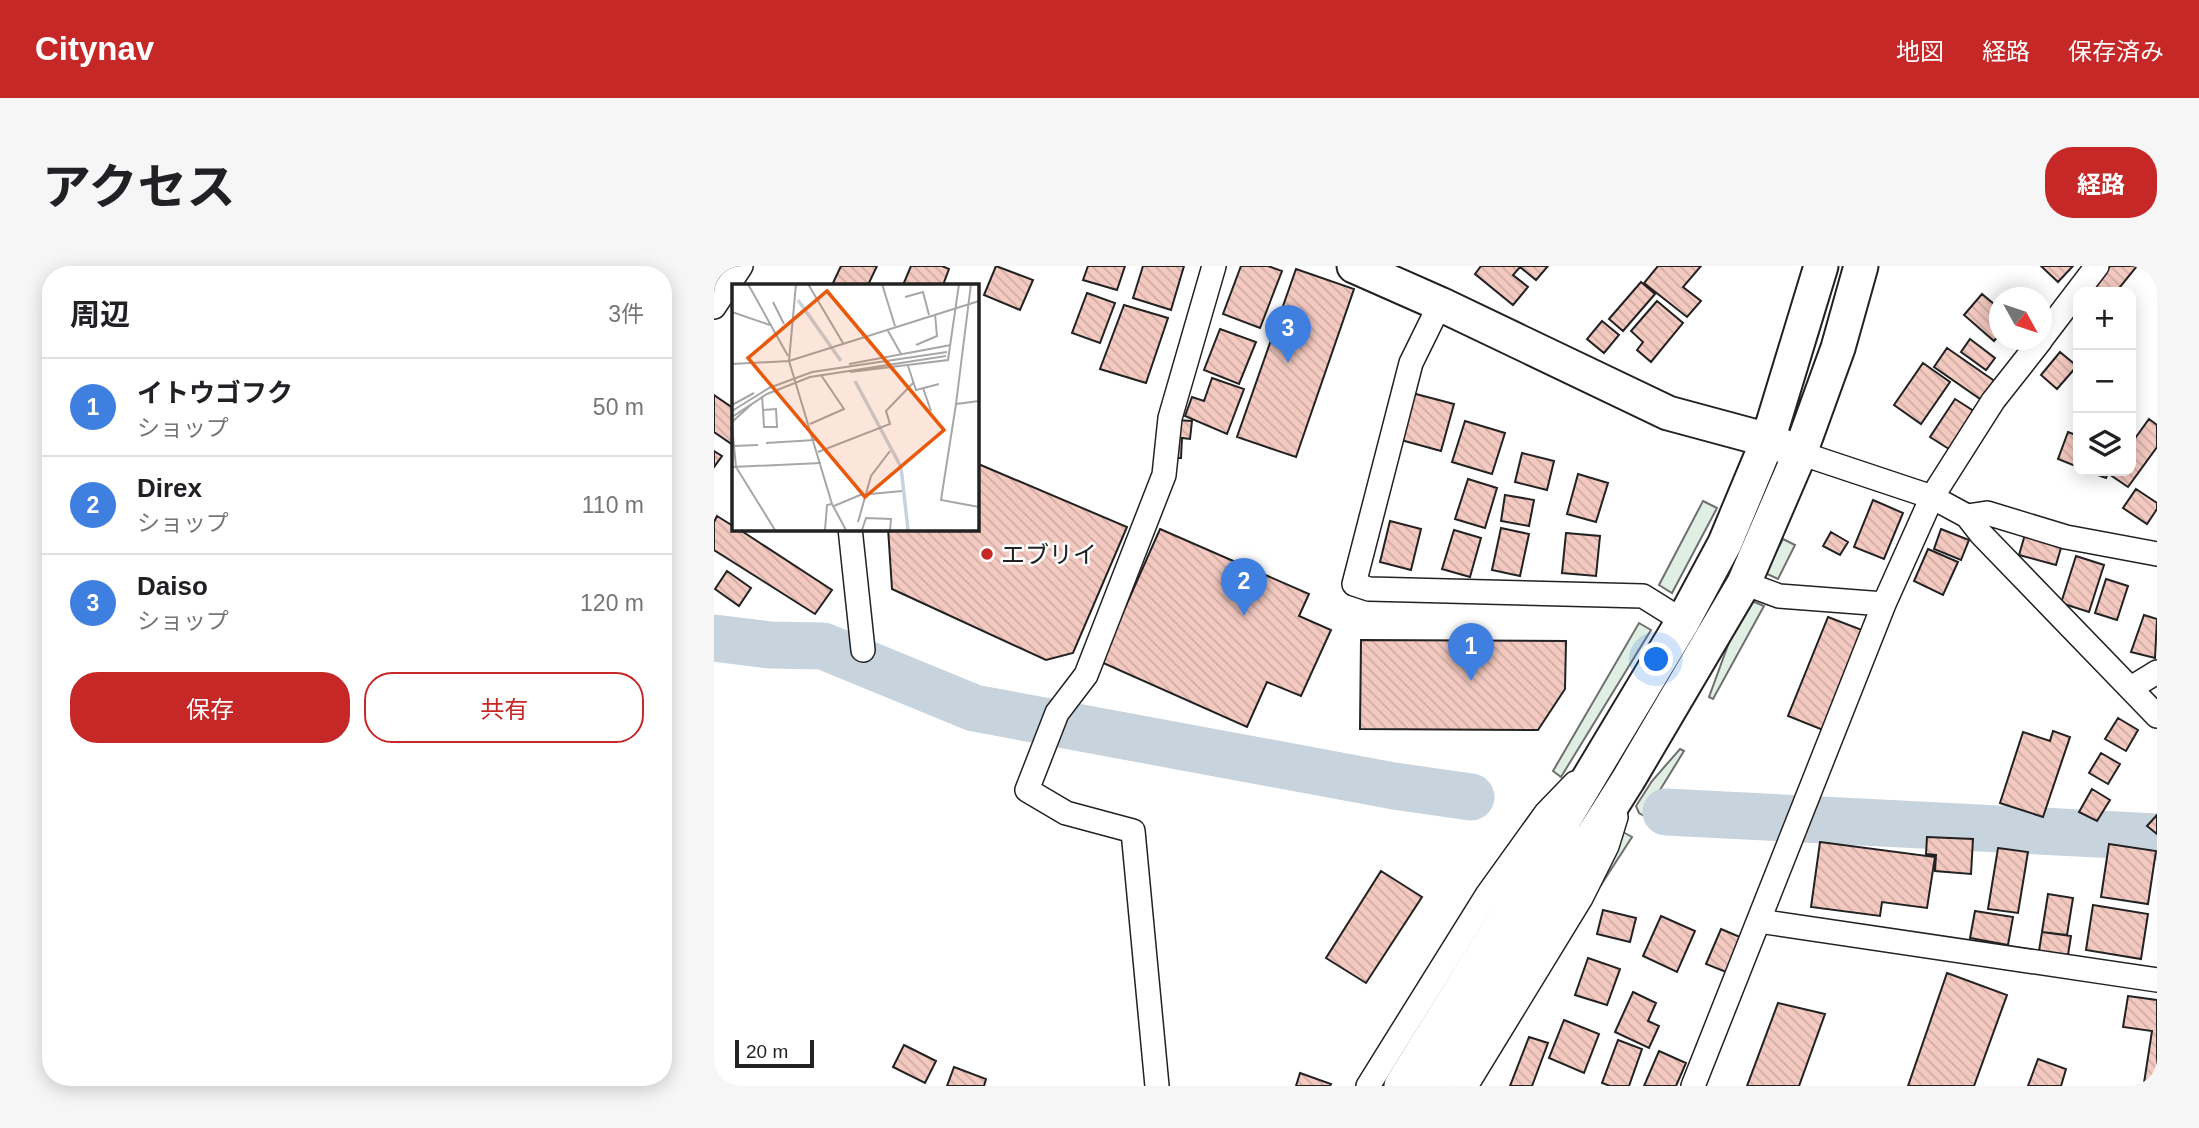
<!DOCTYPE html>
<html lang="ja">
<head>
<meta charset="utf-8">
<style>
	:root { --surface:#fff; --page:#f6f6f6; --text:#202124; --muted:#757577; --line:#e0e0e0; --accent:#c62828 }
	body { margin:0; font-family:Arial,"Noto Sans JP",sans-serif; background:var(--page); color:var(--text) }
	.controls { position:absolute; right:21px; top:21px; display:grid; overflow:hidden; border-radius:14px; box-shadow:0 4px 18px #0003 }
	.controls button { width:63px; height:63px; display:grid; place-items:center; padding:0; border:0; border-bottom:2px solid var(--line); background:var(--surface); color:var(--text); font:35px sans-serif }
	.compass { position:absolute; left:1275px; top:21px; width:63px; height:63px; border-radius:50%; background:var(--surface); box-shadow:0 4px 18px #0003; rotate:130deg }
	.scale { position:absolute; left:21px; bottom:18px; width:79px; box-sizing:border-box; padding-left:7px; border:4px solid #222; border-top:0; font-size:19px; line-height:24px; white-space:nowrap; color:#222; -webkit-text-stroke:5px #fff; paint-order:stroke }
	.you { position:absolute; left:943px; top:394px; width:24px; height:24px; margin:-18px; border:5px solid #fff; border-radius:50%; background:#1a73e8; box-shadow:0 0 0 10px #1a73e833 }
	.badge { display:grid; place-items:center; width:46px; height:46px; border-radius:50%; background:var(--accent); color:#fff; font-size:23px; font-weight:700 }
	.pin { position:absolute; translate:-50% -58px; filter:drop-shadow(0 2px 4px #0008) }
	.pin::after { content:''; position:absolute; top:37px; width:24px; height:21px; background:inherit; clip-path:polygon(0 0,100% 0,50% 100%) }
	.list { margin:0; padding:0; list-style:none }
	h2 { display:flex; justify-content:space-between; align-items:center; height:91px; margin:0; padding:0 28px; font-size:30px }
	h2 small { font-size:23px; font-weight:400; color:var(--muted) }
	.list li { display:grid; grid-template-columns:46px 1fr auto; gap:21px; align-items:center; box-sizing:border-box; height:98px; padding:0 28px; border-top:2px solid var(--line) }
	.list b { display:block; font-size:26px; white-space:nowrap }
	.list p { margin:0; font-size:23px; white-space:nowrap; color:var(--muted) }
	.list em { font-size:23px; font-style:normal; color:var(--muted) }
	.actions { display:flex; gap:14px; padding:21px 28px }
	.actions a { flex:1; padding:16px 0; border:2px solid var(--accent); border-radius:28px; text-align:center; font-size:24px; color:var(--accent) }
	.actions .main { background:var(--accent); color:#fff }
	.icon { flex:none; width:38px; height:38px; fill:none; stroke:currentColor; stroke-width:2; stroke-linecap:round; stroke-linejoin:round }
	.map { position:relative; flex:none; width:1443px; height:820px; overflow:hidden; border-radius:28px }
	header { display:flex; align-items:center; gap:42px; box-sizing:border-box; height:98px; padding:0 35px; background:var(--accent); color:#fff }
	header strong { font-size:33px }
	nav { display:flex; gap:38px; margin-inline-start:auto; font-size:24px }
	.intro { display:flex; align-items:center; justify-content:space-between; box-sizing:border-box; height:168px; padding:0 42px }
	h1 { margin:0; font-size:49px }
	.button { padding:18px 32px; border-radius:28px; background:var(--accent); color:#fff; font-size:24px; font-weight:700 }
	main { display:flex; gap:42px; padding:0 42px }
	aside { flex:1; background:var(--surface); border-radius:28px; box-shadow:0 4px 18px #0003 }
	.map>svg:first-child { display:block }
	.grass { fill:#e0efe3; stroke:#6f6f6f; stroke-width:2 }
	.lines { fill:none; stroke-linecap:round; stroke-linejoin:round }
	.river { stroke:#c7d3dd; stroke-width:47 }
	.building { fill:url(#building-back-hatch); stroke:#222; stroke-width:2 }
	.street-casing { stroke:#222; stroke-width:26 }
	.secondary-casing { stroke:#222; stroke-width:37 }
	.street { stroke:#fff; stroke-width:23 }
	.secondary { stroke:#fff; stroke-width:33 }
	.poi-dot { fill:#c62828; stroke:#fff; stroke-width:2.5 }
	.labels { text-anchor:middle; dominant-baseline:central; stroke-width:5; stroke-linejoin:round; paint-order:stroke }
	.poi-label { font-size:24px; fill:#222; stroke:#fff; text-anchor:start }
	.inset-river { fill:none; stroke:#c7d3dd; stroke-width:3.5 }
	.inset-road { fill:none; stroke:#a7a7a7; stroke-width:2 }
	.view { fill:#e8590c; fill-opacity:0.15; stroke:#e8590c; stroke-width:3.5 }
	.inset-edge { fill:none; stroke:#222; stroke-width:3.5 }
</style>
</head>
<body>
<header>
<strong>Citynav</strong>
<nav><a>地図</a><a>経路</a><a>保存済み</a></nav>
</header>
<div class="intro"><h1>アクセス</h1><a class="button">経路</a></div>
<main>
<aside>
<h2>周辺<small>3件</small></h2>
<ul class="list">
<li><span class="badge" style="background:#3f7fe0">1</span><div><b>イトウゴフク</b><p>ショップ</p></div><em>50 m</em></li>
<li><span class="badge" style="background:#3f7fe0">2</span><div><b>Direx</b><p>ショップ</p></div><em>110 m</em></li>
<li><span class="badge" style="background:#3f7fe0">3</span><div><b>Daiso</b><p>ショップ</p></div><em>120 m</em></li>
</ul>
<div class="actions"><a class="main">保存</a><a>共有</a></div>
</aside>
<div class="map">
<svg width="1443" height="820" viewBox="0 0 1443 820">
	<defs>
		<pattern id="building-back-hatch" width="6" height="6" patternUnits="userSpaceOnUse" patternTransform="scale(1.75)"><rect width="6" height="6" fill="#f3c9c0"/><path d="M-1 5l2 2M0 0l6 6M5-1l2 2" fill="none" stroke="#d0aca5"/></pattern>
	</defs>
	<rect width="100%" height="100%" fill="#fff"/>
	<!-- grass -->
	<path class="grass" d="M989 235 1003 242 958 327 945 319Z
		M1069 273 1081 279 1064 313 1051 307Z
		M1038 335 1050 340 999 433 995 431 1017 371Z
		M925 357 937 364 847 511 839 505Z
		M966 483 970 485 930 550 925 547 922 540 938 515Z
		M909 566 918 571 887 619 883 617Z"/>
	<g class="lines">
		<!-- river -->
		<path class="river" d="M0 372 56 379 109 380 260 442 680 520 757 531
			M952 546 1443 571"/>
	</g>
	<!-- building -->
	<path class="building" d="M127 0H163L154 19H118Z
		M197 0H228L235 3 229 19H189Z
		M282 0 319 14 306 44 270 29Z
		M374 0H411L403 24 369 14Z
		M429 0H470L457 44 419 32Z
		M527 0H554L568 5 546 62 509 48Z
		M767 0H834L822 14 806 1 799 9 814 21 799 39 761 8Z
		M944 0H987L969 21 987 35 973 51 930 17Z
		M1327 0H1359L1344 16Z
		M1396 0H1423L1402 26H1384L1378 22Z
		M582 3 640 23 582 191 523 171Z
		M927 16 941 28 909 65 895 53Z
		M373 27 401 37 386 77 358 67Z
		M1268 28 1286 43V68L1280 75 1250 49Z
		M943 35 969 57 937 96 923 84 929 76 917 65Z
		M410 39 454 52 432 117 386 103Z
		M888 55 905 69 890 87 873 73Z
		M506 63 542 76 525 118 490 104Z
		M1256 73 1281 92 1272 104 1247 86Z
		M1233 82 1282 116 1269 135 1220 101Z
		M1346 86 1363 100 1343 123 1327 109Z
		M1209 97 1236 116 1207 158 1180 139Z
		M498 112 530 123 513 168 471 150 478 131 490 135Z
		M698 127 740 138 727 185 687 174Z
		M0 129 19 142V179L0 166Z
		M1241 133 1263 147 1238 185 1216 171Z
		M1435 153 1443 159V181L1414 221 1395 208 1398 205H1417V178Z
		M462 154 478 155 476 173 468 172 467 192H459Z
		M751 155 791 167 778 208 738 196Z
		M1354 166 1364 170V201L1344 193Z
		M0 185 8 190 0 201Z
		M808 187 840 195 833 224 801 216Z
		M262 197 413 261 359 387 332 394 178 323 174 262H262Z
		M1373 205H1395L1392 212Z
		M864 208 894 217 882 256 853 248Z
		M754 213 783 222 771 262 741 253Z
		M1422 223 1443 237V243L1433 258 1409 242Z
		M791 229 820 234 815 260 787 255Z
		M1159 234 1189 247 1170 293 1140 281Z
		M3 250 19 260V262H23L118 324 101 348 0 284V256Z
		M676 255 707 263 697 304 666 296Z
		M787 262 815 268 806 310 778 304Z
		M446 263 595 328 585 350 617 364 587 430 553 416 533 461 387 396Z
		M1227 263 1255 274 1247 294 1220 283Z
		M740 264 767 272 756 311 728 303Z
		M1312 265 1349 275 1342 299 1305 289Z
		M1117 266 1134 276 1126 289 1109 280Z
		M852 267 886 270 882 310 848 307Z
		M1214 283 1244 296 1229 329 1200 315Z
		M1362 290 1390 299 1375 346 1347 337Z
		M13 305 37 322 25 340 1 323Z
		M1392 313 1414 320 1403 354 1381 347Z
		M1430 349 1443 353 1441 392 1417 386Z
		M1114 351 1148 364 1109 464 1074 450Z
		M647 374 852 375 851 423 824 464 646 463Z
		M1404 452 1424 464 1412 485 1391 473Z
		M1339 465 1356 471 1329 551 1286 537 1309 466 1336 475Z
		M1387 487 1406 498 1394 518 1375 507Z
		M1378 523 1396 534 1383 555 1365 546Z
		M1443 549V568L1433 560Z
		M1213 571 1259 573 1257 608 1221 605 1222 589 1212 588Z
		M1106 576 1221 591 1213 642 1168 636 1166 650 1097 641Z
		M1395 578 1442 585 1434 638 1387 631Z
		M1284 582 1314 586 1304 647 1274 643Z
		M667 605 708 631 652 717 612 692Z
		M1334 628 1359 632 1353 669 1328 666Z
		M1379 639 1434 648 1427 693 1372 684Z
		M889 644 922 652 916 676 883 668Z
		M1261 645 1299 651 1294 679 1256 672Z
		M947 650 981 665 963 706 929 690Z
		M1007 663 1026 671 1012 706 992 698Z
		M1328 666 1357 670 1354 689 1325 685Z
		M874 692 906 703 893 739 861 729Z
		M1233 707 1293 729 1260 820H1194Z
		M919 726 942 737 934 755 945 760 935 782 901 766Z
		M1414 730 1443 734V819L1430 817 1438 765 1409 761Z
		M1064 737 1111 748 1085 820H1033Z
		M850 754 885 768 870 807 835 792Z
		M815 771 834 777 818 820H796Z
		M904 774 928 783 915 820H896L888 817Z
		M190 779 222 795 211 817 179 801Z
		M945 785 972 797 962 820H930Z
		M1324 793 1352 803 1347 820H1314Z
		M240 801 272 813 270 820H233Z
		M586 807 617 818 616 820H582Z"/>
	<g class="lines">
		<!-- street casing -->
		<g class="street-casing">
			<path id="street" d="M726 38 697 97 640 318 655 323 929 330 969 355
				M0 41 27 0
				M1328 72 1383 0
				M1086 187 1218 231 1253 250 1267 268 1443 450
				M1253 250 1273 247 1352 271 1443 288
				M136 262 149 384
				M1030 317 1065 330 1170 338
				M1417 422 1443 406
				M1045 655 1443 714
				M443 820 419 565 352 547 313 524 343 447 372 409 450 209 456 152 500 0
				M654 820 773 629 832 547 861 517
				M752 820 867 632 893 580 902 551
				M979 820 1170 338 1218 231 1279 135 1327 74"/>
		</g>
		<!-- secondary casing -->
		<g class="secondary-casing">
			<path id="secondary" d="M640 0 726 38 954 147 1054 174 1074 182
				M687 820 788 657 969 355 1011 277 1054 174 1107 0
				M721 820 914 514 1030 317 1086 187 1124 82 1147 0"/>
		</g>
		<!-- street -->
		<use href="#street" class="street"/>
		<!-- secondary -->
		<use href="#secondary" class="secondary"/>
	</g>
	<!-- markers -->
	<circle class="poi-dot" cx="273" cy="288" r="7"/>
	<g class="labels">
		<!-- poi labels -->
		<g class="poi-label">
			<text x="287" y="288">エブリイ</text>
		</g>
	</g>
	<!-- overview -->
	<g transform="translate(18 18)">
		<rect width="247" height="247" fill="#fff"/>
		<path class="inset-river" d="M66 16 109 77M123 97 169 183 176 246"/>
		<path class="inset-road" d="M16 0 56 72M64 0 57 77 100 220 114 246M76 0 111 59M150 0 163 42M239 0 224 120 247 117M173 13 191 8 197 31M41 18 52 40M0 28 38 41M155 45 169 70M184 61 205 52 203 30M0 80 57 77 247 17M117 80 219 61M176 82 184 106 207 100M118 88 216 76 227 0M191 104 199 127M30 112 31 126 32 143H45L44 125 31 126M224 120 209 216 247 223M0 121 22 109M0 127 37 104 80 88 215 68M0 133 35 110 78 93 214 72M0 138 21 119M78 140 112 125 89 91M0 141 4 183 43 246M34 159 83 156M2 162 26 161M86 168 158 140 154 127 182 98M0 183 89 179M102 222 128 211 170 207M126 238 139 192 158 167M93 246 95 221 100 220M130 246 134 234 159 235 158 246"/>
		<path class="view" d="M95 7 212 146 133 213 16 74Z"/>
		<rect width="247" height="247" class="inset-edge"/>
	</g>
</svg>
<div class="controls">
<button>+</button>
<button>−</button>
<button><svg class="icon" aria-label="layers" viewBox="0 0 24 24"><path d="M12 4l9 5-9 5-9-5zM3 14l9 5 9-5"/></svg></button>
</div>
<svg class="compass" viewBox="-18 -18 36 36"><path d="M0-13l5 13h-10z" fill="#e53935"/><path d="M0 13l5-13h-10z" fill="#757577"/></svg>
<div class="scale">20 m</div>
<div class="you"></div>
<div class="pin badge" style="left:757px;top:415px;background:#3f7fe0">1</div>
<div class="pin badge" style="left:530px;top:350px;background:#3f7fe0">2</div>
<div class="pin badge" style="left:574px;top:97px;background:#3f7fe0">3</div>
</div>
</main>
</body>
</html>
